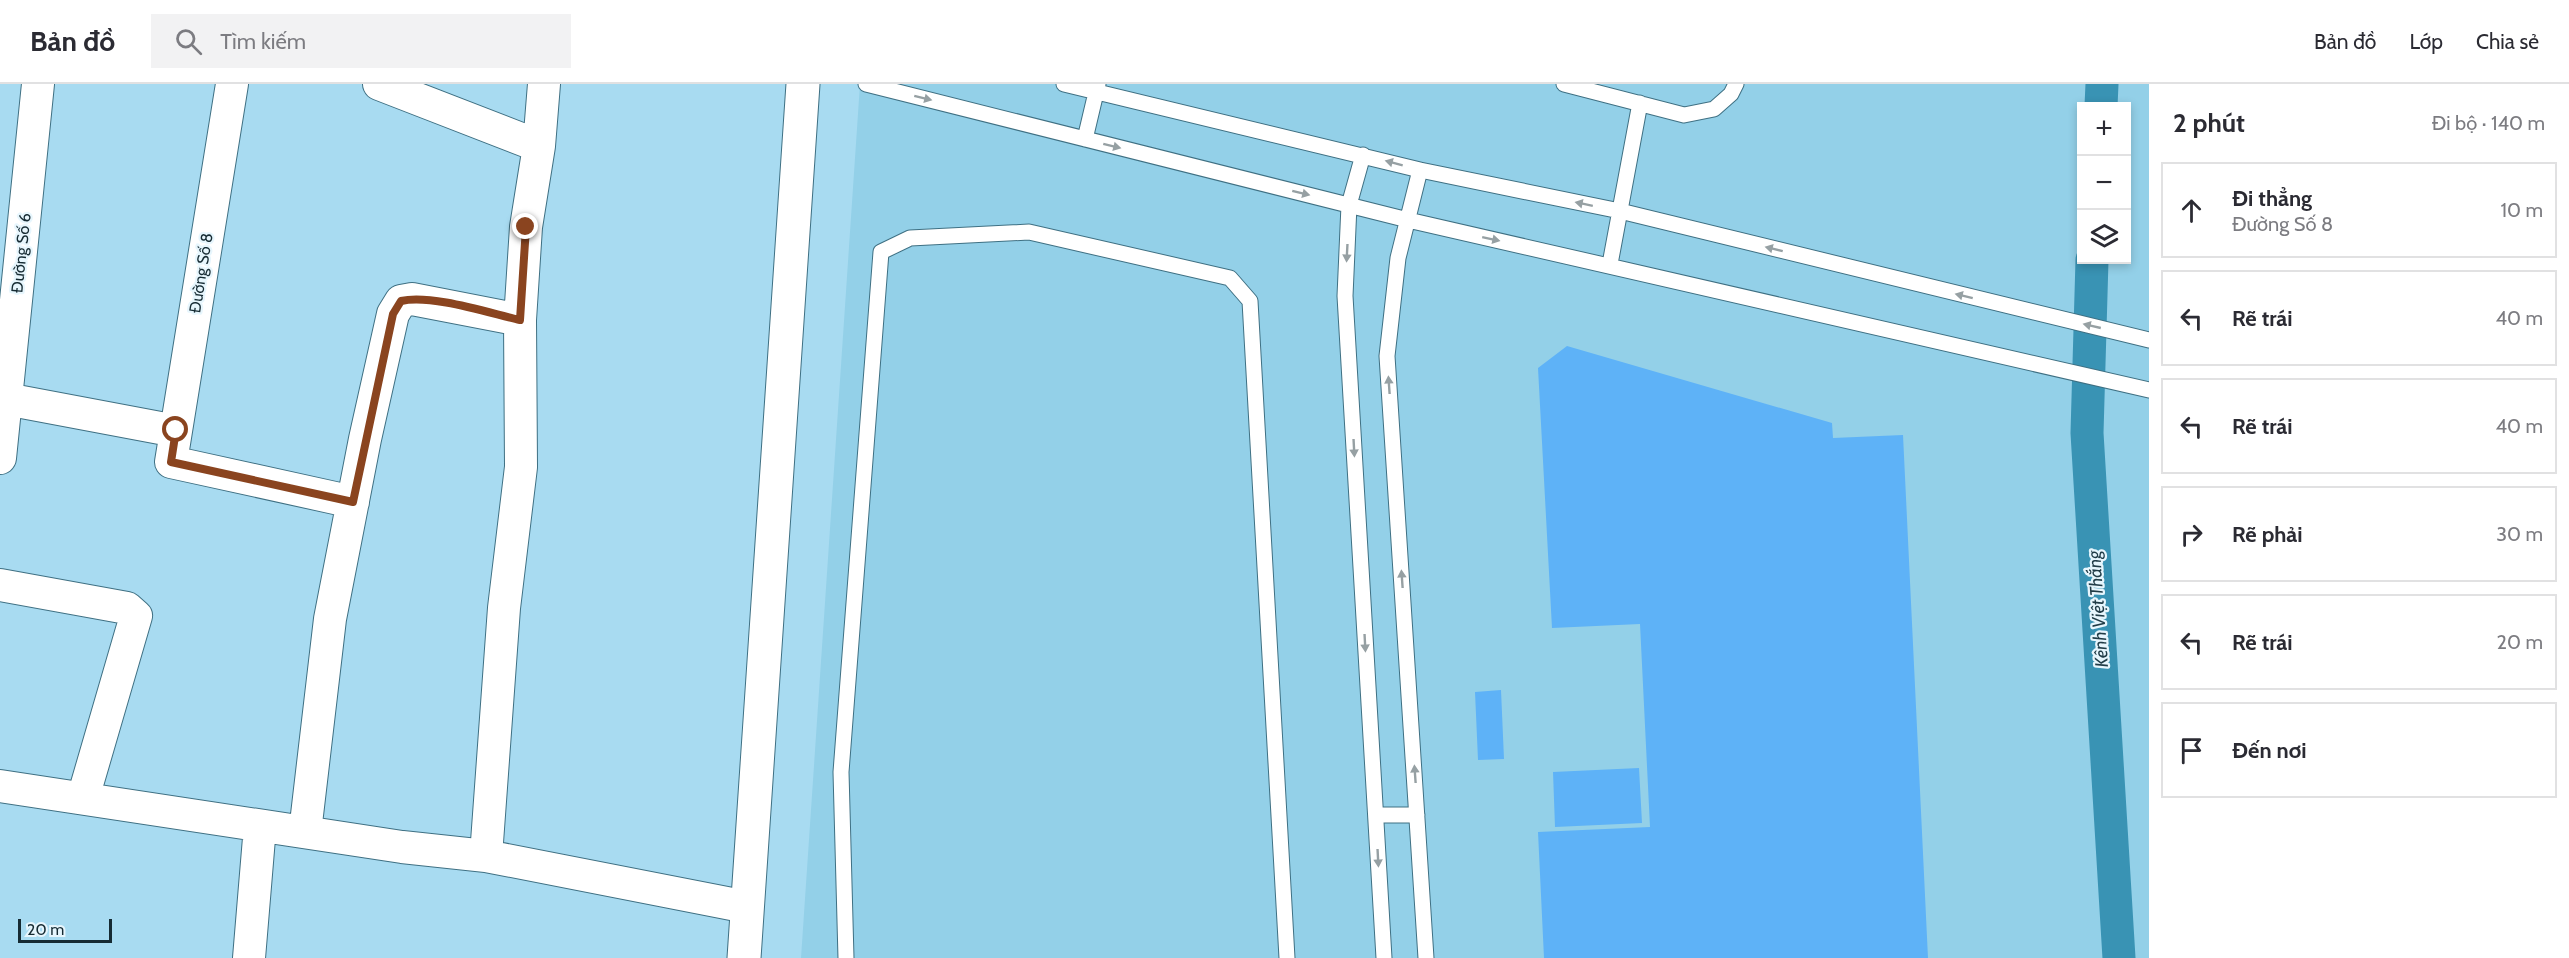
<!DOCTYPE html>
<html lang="vi">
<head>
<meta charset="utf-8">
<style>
	:root { --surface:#fff; --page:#f2f2f3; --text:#2b2b33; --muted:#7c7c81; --line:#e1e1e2 }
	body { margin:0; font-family:Cabin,sans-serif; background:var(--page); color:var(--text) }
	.controls { position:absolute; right:18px; top:18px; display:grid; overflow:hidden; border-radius:0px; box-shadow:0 3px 9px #0003 }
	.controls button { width:54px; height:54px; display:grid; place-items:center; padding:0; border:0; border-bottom:2px solid var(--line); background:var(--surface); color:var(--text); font:30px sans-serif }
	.scale { position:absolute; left:18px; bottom:15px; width:94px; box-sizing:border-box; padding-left:6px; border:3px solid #162b33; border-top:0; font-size:16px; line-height:21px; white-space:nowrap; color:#162b33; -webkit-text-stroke:4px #e7f6fd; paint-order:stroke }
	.stop { position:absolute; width:18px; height:18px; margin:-14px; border:4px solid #8a441f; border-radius:50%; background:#fff }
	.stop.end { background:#8a441f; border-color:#fff; box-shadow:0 2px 6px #0008 }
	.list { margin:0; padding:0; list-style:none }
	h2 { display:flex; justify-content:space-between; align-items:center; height:78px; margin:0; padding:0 24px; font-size:26px }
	h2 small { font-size:20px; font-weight:400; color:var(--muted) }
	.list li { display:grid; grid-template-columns:39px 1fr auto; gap:18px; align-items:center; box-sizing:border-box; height:96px; margin:0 12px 12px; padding:0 12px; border:2px solid var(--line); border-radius:0px }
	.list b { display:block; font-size:22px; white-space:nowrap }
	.list p { margin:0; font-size:20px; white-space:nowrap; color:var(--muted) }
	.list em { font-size:20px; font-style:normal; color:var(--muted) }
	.icon { flex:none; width:33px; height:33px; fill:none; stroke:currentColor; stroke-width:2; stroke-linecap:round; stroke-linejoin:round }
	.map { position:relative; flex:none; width:2149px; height:874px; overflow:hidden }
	header { display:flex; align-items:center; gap:36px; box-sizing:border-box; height:84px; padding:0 30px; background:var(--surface); border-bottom:2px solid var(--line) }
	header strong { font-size:28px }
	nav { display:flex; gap:33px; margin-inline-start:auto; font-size:21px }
	.search { width:420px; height:54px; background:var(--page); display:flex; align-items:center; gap:15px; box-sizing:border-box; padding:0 21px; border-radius:0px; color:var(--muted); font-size:22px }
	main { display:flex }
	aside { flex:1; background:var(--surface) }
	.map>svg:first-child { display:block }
	.built { fill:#93d0e8; fill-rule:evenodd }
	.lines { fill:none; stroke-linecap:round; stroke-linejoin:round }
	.canal { stroke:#3993b4; stroke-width:33 }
	.building { fill:#5eb2f7 }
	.service-casing { stroke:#3f7083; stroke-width:17 }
	.minor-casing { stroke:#3f7083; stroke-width:34 }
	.tertiary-casing { stroke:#3f7083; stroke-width:35 }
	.service { stroke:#fff; stroke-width:15 }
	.minor { stroke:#fff; stroke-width:32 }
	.tertiary { stroke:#fff; stroke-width:33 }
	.oneway { fill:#96a0a3 }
	.route { stroke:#8a441f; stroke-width:8 }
	.labels { text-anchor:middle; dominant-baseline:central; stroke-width:4.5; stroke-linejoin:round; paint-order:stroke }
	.street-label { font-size:16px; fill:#162b33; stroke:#e7f6fd }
	.water-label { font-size:18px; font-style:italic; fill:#213c47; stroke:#e7f6fd }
</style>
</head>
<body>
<header>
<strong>Bản đồ</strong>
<div class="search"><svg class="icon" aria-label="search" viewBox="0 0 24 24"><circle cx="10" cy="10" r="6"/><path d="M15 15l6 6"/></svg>Tìm kiếm</div>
<nav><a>Bản đồ</a><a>Lớp</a><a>Chia sẻ</a></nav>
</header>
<main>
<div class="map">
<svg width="2149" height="874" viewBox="0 0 2149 874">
	<rect width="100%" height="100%" fill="#a8dbf1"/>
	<!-- built -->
	<path class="built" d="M860 0H2149V874H801ZM2082 22H2126V176H2082Z"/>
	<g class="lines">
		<!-- canal -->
		<path class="canal" d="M2101 22 2102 0
			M2092 176 2087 349 2119 874"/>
	</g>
	<!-- building -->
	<path class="building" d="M1567 262 1832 339 1833 354 1903 351 1928 874H1544L1538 748 1650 743 1640 540 1552 544 1538 284Z
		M1501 606 1504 675 1478 676 1475 608Z
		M1639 684 1642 739 1555 743 1553 688Z"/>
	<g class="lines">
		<!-- service casing -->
		<g class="service-casing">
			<path id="service" d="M866 0 1408 136 2149 306
				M1064 0 1420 86 1620 127 2149 256
				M1564 0 1684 31 1714 25 1731 10 1736 0
				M1085 55 1098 0
				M1363 71 1349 121 1345 212 1384 874
				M1420 86 1398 174 1387 272 1426 874
				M1610 180 1640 19
				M1376 731H1417
				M846 874 841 688 881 168 910 154 1029 148 1230 194 1250 217 1287 874"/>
		</g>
		<!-- minor casing -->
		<g class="minor-casing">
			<path id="minor" d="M232 0 171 378 353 418
				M379 0 539 62
				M6 315 176 347
				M0 374 38 0
				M0 501 127 524 136 532 83 714
				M0 702 402 763 486 772 747 823
				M305 748 330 535 365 355 393 230 401 217 412 215 520 236
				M486 772 504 524 521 383 520 236 526 143 539 62 544 0
				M249 874 260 742"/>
		</g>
		<!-- tertiary casing -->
		<g class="tertiary-casing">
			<path id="tertiary" d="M744 874 803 0"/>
		</g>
		<!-- service -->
		<use href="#service" class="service"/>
		<!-- minor -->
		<use href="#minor" class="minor"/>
		<!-- tertiary -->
		<use href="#tertiary" class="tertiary"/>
	</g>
	<!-- one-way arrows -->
	<defs><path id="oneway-solid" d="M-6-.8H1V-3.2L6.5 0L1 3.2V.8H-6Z" transform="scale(1.5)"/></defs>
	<g class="oneway">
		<use href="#oneway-solid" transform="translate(923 14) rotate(14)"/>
		<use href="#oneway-solid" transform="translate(1112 62) rotate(14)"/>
		<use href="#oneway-solid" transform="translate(1394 79) rotate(-165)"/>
		<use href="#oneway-solid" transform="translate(1301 109) rotate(14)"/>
		<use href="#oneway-solid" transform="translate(1584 120) rotate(-168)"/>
		<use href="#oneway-solid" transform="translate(1491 155) rotate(12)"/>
		<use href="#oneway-solid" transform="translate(1774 165) rotate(-166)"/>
		<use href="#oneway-solid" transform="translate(1347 169) rotate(93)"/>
		<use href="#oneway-solid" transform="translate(1964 212) rotate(-166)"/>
		<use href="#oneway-solid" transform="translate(2092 242) rotate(-167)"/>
		<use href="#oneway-solid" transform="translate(1389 301) rotate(-94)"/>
		<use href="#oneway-solid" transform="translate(1354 364) rotate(87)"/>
		<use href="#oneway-solid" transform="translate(1402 495) rotate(-94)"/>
		<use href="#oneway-solid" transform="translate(1365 559) rotate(87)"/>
		<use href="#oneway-solid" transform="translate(1415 690) rotate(-94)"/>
		<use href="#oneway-solid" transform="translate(1378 774) rotate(87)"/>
	</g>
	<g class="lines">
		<!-- route -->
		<path class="route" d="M176 346 171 378 353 418 393 230 401 217C431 210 489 229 520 236L526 143"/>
	</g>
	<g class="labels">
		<!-- street labels -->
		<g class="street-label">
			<text transform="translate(21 169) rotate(-84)">Đường Số 6</text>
			<text transform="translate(201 189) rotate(-81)">Đường Số 8</text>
		</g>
		<!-- water labels -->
		<g class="water-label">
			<text transform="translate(2098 525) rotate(-94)">Kênh Việt Thắng</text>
		</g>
	</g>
</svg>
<div class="controls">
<button>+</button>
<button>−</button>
<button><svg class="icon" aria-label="layers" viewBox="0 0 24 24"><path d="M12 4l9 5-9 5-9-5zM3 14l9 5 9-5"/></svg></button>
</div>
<div class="scale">20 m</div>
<div class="stop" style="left:176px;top:346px"></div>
<div class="stop end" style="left:526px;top:143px"></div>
</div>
<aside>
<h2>2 phút<small>Đi bộ · 140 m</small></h2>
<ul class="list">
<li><svg class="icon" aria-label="ahead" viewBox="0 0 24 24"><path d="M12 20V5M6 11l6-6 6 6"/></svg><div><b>Đi thẳng</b><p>Đường Số 8</p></div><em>10 m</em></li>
<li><svg class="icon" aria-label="left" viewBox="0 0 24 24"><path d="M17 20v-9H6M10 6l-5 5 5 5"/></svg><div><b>Rẽ trái</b></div><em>40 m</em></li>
<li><svg class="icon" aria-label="left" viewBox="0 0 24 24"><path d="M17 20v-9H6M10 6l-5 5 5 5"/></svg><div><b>Rẽ trái</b></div><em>40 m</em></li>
<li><svg class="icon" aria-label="right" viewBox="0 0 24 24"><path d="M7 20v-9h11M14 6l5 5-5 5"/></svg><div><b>Rẽ phải</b></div><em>30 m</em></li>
<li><svg class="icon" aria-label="left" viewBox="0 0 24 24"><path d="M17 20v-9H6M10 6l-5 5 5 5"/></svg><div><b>Rẽ trái</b></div><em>20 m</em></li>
<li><svg class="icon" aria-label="arrive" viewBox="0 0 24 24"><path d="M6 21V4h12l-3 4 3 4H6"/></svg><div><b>Đến nơi</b></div></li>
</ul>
</aside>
</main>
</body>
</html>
